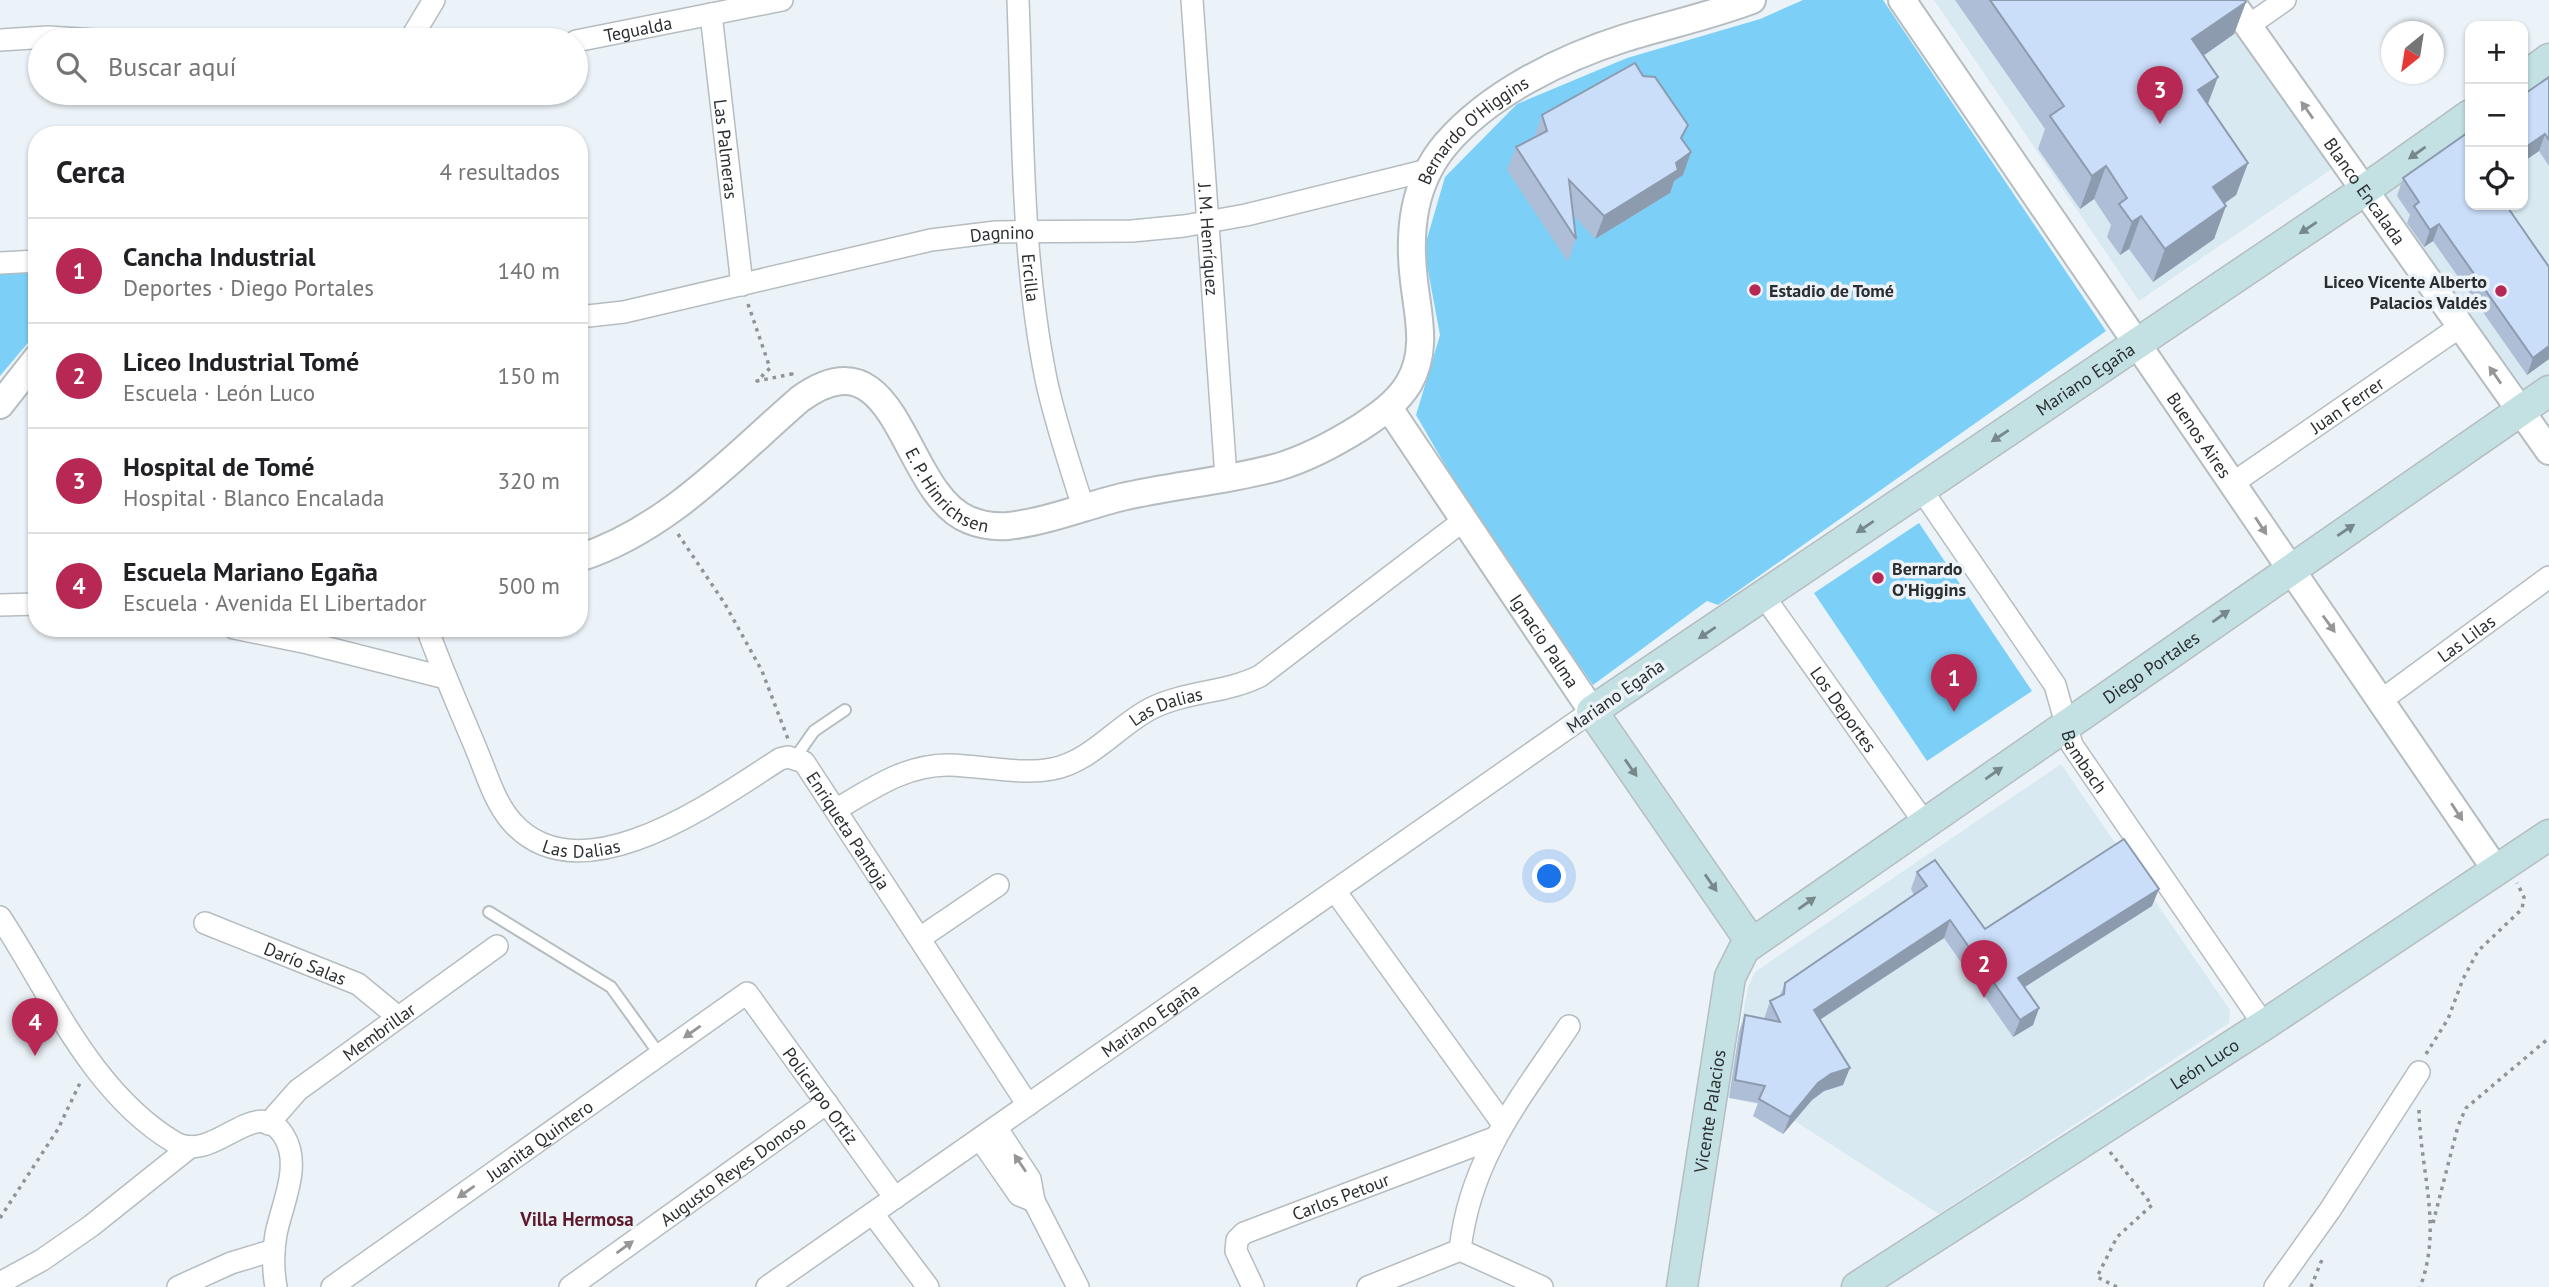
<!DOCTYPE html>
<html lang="es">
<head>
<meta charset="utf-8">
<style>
	:root { --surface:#fff; --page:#f6f6f6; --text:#202124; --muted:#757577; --line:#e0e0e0; --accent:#b82855 }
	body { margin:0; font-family:"PT Sans",sans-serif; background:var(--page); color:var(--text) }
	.controls { position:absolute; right:21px; top:21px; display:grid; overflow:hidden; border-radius:14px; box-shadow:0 2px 5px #0004 }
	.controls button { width:63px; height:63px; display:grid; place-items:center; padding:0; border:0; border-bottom:2px solid var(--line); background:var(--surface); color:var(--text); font:35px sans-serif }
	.compass { position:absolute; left:2381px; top:21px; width:63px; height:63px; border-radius:50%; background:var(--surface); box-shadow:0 2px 5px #0004; rotate:210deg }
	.you { position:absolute; left:1550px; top:877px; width:24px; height:24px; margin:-18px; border:5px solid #fff; border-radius:50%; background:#1a73e8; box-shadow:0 0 0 10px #1a73e833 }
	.badge { display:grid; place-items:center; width:46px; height:46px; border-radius:50%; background:var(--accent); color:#fff; font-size:23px; font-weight:700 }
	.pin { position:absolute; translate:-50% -58px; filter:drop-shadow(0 2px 4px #0008) }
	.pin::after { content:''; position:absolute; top:37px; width:24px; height:21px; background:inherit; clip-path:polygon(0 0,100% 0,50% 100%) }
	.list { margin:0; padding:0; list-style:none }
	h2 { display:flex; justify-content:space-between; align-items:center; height:91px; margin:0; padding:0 28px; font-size:30px }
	h2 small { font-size:23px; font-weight:400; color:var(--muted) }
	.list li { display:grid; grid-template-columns:46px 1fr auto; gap:21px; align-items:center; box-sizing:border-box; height:105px; padding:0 28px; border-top:2px solid var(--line) }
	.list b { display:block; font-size:26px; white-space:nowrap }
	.list p { margin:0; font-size:23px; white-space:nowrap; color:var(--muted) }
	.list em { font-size:23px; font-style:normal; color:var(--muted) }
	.icon { flex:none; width:38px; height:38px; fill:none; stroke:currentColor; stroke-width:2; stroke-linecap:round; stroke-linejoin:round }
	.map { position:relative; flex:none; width:2549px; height:1287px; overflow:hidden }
	.search { position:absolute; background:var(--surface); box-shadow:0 2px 5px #0004; left:28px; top:28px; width:560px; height:77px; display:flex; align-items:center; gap:18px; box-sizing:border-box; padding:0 24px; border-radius:38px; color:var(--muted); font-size:26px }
	.panel { position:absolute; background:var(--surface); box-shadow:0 2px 5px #0004; left:28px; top:126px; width:560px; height:511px; border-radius:28px }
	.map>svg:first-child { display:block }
	.built { fill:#d9e9f1 }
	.green { fill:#7cd0f8 }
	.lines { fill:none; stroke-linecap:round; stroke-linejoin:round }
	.service-casing { stroke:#b5bdc1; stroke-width:14 }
	.minor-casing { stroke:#b5bdc1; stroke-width:24 }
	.tertiary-casing { stroke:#b5bdc1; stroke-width:30 }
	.secondary-casing { stroke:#b5bdc1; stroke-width:33 }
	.path { stroke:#8f9498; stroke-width:3.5; stroke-dasharray:3.5 5; stroke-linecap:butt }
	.service { stroke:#fff; stroke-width:10 }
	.minor { stroke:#fff; stroke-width:21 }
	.tertiary { stroke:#fff; stroke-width:26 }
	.secondary { stroke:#c3e1e3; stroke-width:30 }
	.wall { fill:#aebed6 }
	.shaded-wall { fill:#8d9bae }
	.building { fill:#caddf9; stroke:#8d9bae; stroke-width:2 }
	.oneway { fill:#959698 }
	.oneway2 { fill:#77888a }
	.poi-dot { fill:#b82855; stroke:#ebf3f8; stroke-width:2.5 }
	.labels { text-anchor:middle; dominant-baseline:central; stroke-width:7; stroke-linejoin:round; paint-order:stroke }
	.street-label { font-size:18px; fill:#2b2e30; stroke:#ebf3f8 }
	.poi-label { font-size:18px; font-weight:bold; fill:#2b2e30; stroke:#ebf3f8; text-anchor:start }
	.neighbourhood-label { font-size:19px; font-weight:bold; fill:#5e1a2c; stroke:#ebf3f8 }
</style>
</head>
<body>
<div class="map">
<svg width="2549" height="1287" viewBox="0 0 2549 1287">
	<rect width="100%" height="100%" fill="#ebf3f8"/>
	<!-- built -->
	<path class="built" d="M1934 0H2217L2332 169 2139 301Z
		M2549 72V378L2526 394 2380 187 2470 126V205H2523V90Z
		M2061 764 2230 1010 2229 1023 1939 1214 1776 1109 1727 1097 1748 987 1755 972Z"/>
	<!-- green -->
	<path class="green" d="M1803 0H1883L2106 331 1718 605 1707 601 1593 685 1470 508 1416 415 1440 335 1424 249 1445 177 1517 104 1627 58 1760 19Z
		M37 270V332L0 376V271Z
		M1919 523 2032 691 1927 761 1814 593Z"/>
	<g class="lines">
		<!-- service casing -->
		<g class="service-casing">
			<path id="service" d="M795 758 814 731 845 710
				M489 912 611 987 660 1055"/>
		</g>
		<!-- minor casing -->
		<g class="minor-casing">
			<g id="minor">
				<path id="s1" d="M1018 0C1023 125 1021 255 1046 379 1055 422 1070 465 1083 507"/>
				<path id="s2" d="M1192 0 1226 477"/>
				<path id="s3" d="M711 14 742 285"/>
				<path d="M2248 26 2285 0"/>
				<path d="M0 40 48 37 95 40"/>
				<path d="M410 40 434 0"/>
				<path id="s4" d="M576 41 782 0"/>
				<path d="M0 263 37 261"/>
				<path id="s5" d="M579 317 624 312 931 240 996 232 1132 231 1184 226 1246 215 1428 170"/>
				<path id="s6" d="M2233 483 2461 326"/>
				<path id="s7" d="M1921 489 2055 685 2072 745 2264 1025"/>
				<path id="s8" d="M1763 595 1924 822"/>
				<path d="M0 605 37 604"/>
				<path d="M234 628 308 643 446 678"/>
				<path id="s9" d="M427 628C442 670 460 710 477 751 487 775 495 803 512 822 581 900 717 799 780 759L788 757 804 762 1028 1105"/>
				<path id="s10" d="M2383 699 2549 577"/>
				<path id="s11" d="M837 809C873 788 907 764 950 765 983 766 1020 775 1052 769 1091 762 1118 725 1152 708 1187 691 1226 693 1260 676L1464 520"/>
				<path d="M1335 891 1503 1124"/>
				<path d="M0 917C51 994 91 1092 174 1142 214 1166 256 1091 284 1136 302 1165 282 1204 276 1234 273 1251 273 1270 276 1287"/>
				<path id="s12" d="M205 923 358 984 398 1017"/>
				<path d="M920 938 998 885"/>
				<path id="s13" d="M268 1124 298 1090 497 946"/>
				<path d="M996 1127 1030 1179 1034 1201 1078 1287"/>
				<path d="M980 1139 1019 1195 1034 1201"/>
				<path d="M873 1214 928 1287"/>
				<path d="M1460 1250C1470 1159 1519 1100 1569 1026"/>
				<path d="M0 1283 42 1260 91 1226 190 1147"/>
				<path d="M178 1287 231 1263 274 1250"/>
				<path id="s14" d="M332 1287 747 993 895 1198"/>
				<path id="s15" d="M570 1287 827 1103"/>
				<path id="s16" d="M767 1287 1592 711"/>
				<path id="s17" d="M1253 1287 1236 1251 1237 1240 1244 1233 1494 1138"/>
				<path d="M1368 1287 1460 1250 1542 1287"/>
				<path d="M2275 1287 2330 1210 2419 1072"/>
			</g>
		</g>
		<!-- tertiary casing -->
		<g class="tertiary-casing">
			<g id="tertiary">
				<path id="s18" d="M1902 0C2100 290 2299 579 2496 870"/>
				<path id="s19" d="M2230 0 2549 451"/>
				<path d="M0 405 37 358"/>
				<path id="s20" d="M1389 408 1592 711"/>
				<path id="s21" d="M579 558C667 530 732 458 800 399 900 327 901 493 969 520 981 525 994 527 1008 526 1046 522 1085 506 1122 497 1174 485 1227 481 1278 467 1308 458 1334 444 1361 427 1379 415 1397 403 1409 383 1428 350 1418 316 1414 281 1408 231 1413 183 1446 144 1490 93 1562 58 1625 38 1667 25 1710 16 1752 0"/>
			</g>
		</g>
		<!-- secondary casing -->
		<g class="secondary-casing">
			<g id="secondary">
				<path d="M2523 78 2549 59"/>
				<path id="s22" d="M1751 942 1592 711 2353 198 2470 115"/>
				<path id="s23" d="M1682 1287 1730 977 1744 949 2549 391"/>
				<path id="s24" d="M1857 1287 2264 1025 2549 835"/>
			</g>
		</g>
		<!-- path -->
		<path class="path" d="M748 304 770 368 757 381 792 374 789 377
			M678 534 725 604 762 671 788 739
			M2426 1054 2448 1019 2463 979 2478 951 2522 909 2524 897 2517 883
			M2419 1110C2420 1170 2443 1228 2420 1287
			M2110 1152 2152 1205 2117 1237 2097 1277 2117 1287
			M0 1218 58 1129 80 1083
			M2433 1223 2458 1126 2466 1108 2549 1038
			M2311 1287 2323 1257"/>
		<!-- service -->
		<use href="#service" class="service"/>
		<!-- minor -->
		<use href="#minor" class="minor"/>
		<!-- tertiary -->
		<use href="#tertiary" class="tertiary"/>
		<!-- secondary -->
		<use href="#secondary" class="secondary"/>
	</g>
	<!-- wall -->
	<path class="wall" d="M1955 0H2245L2246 2 2234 34 2203 56 2208 105 2248 163 2236 195 2225 203 2214 239 2153 282 2129 249 2120 255 2107 237 2111 225 2094 199 2080 209 2038 149 2045 129Z
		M2549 77V166L2539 151 2523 162V95Z
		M1542 115 1683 140 1691 152 1683 175 1674 181 1670 193 1595 239 1574 216 1576 239 1568 262 1507 170 1516 147 1534 138Z
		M2403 178 2470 205 2549 267V359L2527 375 2433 241 2424 247 2407 223 2410 215 2397 196Z
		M1917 872 1985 929 2152 906 2025 987 2039 1008 2033 1025 2013 1037 1944 938 1820 1020 1843 1085 1824 1091 1812 1100 1783 1134 1753 1116 1758 1103 1729 1098 1739 1032 1745 1015 1764 1019 1770 1001 1780 996 1785 983 1914 895 1911 889Z"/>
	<!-- shaded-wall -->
	<path class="shaded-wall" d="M2246 2 2234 34 2180 72 2192 39Z
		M2218 77 2206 109 2198 90Z
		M2545 134 2539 151 2523 162V149Z
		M1691 152 1683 175 1674 181 1670 193 1595 239 1604 216 1676 163Z
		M2248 163 2236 195 2201 220 2213 187Z
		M2106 166 2094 199 2080 209 2092 176Z
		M2226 206 2214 239 2153 282 2165 249Z
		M2141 216 2129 249 2120 255 2132 222Z
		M2439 224 2433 241 2424 247 2430 230Z
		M2549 346V359L2527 375 2533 358Z
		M2159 889 2152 906 2012 995 2018 978Z
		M1950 920 1944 938 1807 1028 1814 1010Z
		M2039 1008 2033 1025 2013 1037 2020 1020Z
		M1850 1068 1843 1085 1824 1091 1812 1100 1783 1134 1790 1117 1818 1083 1831 1074Z"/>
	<!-- building -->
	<path class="building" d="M1990 0H2245L2246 2 2192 39 2218 77 2198 90 2248 163 2213 187 2226 206 2165 249 2141 216 2132 222 2119 204 2127 198 2106 166 2092 176 2050 116 2064 106Z
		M1635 63 1643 76 1655 77 1688 125 1681 138 1691 152 1676 163 1678 170 1604 216 1569 180 1576 239 1516 147 1547 131 1542 115Z
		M2549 77V140L2545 134 2523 149V95Z
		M2470 131V205H2499V206L2506 205 2549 267V346L2533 358 2439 224 2430 230 2414 206 2419 202 2403 178Z
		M2124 839 2159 889 2018 978 2039 1008 2020 1020 1950 920 1814 1010 1850 1068 1831 1074 1818 1083 1790 1117 1759 1099 1765 1086 1735 1080 1745 1015 1780 1022 1770 1001 1784 994 1785 983 1927 886 1917 872 1935 860 1985 929Z"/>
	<!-- one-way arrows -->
	<defs><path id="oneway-solid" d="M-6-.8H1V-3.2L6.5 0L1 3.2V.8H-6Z" transform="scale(1.75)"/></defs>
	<g class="oneway">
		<use href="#oneway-solid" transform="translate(2307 110) rotate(-125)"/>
		<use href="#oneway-solid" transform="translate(2495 375) rotate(-125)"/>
		<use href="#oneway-solid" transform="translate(2261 526) rotate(57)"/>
		<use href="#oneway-solid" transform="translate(2329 624) rotate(54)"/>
		<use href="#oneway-solid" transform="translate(2457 812) rotate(57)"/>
		<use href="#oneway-solid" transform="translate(692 1032) rotate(145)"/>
		<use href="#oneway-solid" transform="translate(1020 1163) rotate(-124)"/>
		<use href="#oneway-solid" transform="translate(466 1192) rotate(145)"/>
		<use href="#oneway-solid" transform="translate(625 1247) rotate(-36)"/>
	</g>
	<g class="oneway2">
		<use href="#oneway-solid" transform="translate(2417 153) rotate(145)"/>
		<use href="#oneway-solid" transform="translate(2308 228) rotate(146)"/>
		<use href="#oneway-solid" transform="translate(2000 436) rotate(146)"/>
		<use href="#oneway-solid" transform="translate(1865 527) rotate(146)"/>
		<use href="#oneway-solid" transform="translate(2346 530) rotate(-34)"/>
		<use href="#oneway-solid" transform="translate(2221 616) rotate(-35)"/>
		<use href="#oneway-solid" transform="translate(1707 633) rotate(146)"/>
		<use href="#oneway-solid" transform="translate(1631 768) rotate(55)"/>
		<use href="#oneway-solid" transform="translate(1994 773) rotate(-35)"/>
		<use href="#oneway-solid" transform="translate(1711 883) rotate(55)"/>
		<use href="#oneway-solid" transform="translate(1807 903) rotate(-35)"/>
	</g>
	<!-- markers -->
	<g class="poi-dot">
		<circle cx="1755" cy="290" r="7"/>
		<circle cx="2501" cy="291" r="7"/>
		<circle cx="1878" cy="578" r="7"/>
	</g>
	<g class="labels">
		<!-- street labels -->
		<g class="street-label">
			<text stroke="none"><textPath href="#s4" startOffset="63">Tegualda</textPath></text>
			<text stroke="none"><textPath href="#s21" startOffset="1269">Bernardo O'Higgins</textPath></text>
			<text stroke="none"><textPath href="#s3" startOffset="136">Las Palmeras</textPath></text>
			<text stroke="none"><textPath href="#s19" startOffset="234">Blanco Encalada</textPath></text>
			<text stroke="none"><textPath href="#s5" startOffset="432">Dagnino</textPath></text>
			<text stroke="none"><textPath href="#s2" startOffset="240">J. M. Henríquez</textPath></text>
			<text stroke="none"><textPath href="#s1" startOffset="278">Ercilla</textPath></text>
			<text stroke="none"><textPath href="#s22" startOffset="875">Mariano Egaña</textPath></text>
			<text stroke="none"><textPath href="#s6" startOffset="138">Juan Ferrer</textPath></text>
			<text stroke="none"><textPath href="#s18" startOffset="527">Buenos Aires</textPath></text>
			<text stroke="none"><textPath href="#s21" startOffset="480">E. P. Hinrichsen</textPath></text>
			<text stroke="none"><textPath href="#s10" startOffset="103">Las Lilas</textPath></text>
			<text stroke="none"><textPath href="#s20" startOffset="280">Ignacio Palma</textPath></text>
			<text stroke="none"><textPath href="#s23" startOffset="840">Diego Portales</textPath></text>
			<text transform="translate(1615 696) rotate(-35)">Mariano Egaña</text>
			<text stroke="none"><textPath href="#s8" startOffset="140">Los Deportes</textPath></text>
			<text stroke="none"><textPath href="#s11" startOffset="357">Las Dalias</textPath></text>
			<text stroke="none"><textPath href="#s7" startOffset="320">Bambach</textPath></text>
			<text stroke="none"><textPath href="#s9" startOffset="618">Enriqueta Pantoja</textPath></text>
			<text stroke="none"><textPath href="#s9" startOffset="290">Las Dalias</textPath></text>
			<text stroke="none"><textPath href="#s12" startOffset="108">Darío Salas</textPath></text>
			<text stroke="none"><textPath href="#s16" startOffset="467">Mariano Egaña</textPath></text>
			<text stroke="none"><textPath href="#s13" startOffset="145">Membrillar</textPath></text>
			<text stroke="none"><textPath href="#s24" startOffset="413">León Luco</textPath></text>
			<text stroke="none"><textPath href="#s14" startOffset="635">Policarpo Ortiz</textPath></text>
			<text stroke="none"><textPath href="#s23" startOffset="178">Vicente Palacios</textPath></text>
			<text stroke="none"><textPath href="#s14" startOffset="254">Juanita Quintero</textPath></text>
			<text stroke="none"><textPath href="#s15" startOffset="200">Augusto Reyes Donoso</textPath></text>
			<text stroke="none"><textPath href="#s17" startOffset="164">Carlos Petour</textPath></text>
		</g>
		<!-- poi labels -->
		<g class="poi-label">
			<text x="2487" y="281" text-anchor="end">Liceo Vicente Alberto<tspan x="2487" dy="21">Palacios Valdés</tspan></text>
			<text x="1769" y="290">Estadio de Tomé</text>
			<text x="1892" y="568">Bernardo<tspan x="1892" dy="21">O'Higgins</tspan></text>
		</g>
		<!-- neighbourhood labels -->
		<g class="neighbourhood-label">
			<text x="577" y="1219">Villa Hermosa</text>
		</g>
	</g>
</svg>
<div class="controls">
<button>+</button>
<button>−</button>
<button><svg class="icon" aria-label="locate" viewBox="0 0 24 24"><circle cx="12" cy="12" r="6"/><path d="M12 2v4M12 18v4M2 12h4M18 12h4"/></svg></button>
</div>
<svg class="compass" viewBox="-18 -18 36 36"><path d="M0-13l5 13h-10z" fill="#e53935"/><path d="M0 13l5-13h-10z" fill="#757577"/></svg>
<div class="you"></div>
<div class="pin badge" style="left:1954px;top:712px">1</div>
<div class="pin badge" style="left:1984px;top:998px">2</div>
<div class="pin badge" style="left:2160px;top:124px">3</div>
<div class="pin badge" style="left:35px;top:1056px">4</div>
<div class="search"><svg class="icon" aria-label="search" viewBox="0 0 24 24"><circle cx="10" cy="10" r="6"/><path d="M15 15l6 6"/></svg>Buscar aquí</div>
<section class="panel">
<h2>Cerca<small>4 resultados</small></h2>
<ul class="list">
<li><span class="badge">1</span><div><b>Cancha Industrial</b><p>Deportes · Diego Portales</p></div><em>140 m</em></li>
<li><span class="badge">2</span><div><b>Liceo Industrial Tomé</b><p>Escuela · León Luco</p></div><em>150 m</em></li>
<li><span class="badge">3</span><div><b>Hospital de Tomé</b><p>Hospital · Blanco Encalada</p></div><em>320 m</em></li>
<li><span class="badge">4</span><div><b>Escuela Mariano Egaña</b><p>Escuela · Avenida El Libertador</p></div><em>500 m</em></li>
</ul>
</section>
</div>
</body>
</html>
